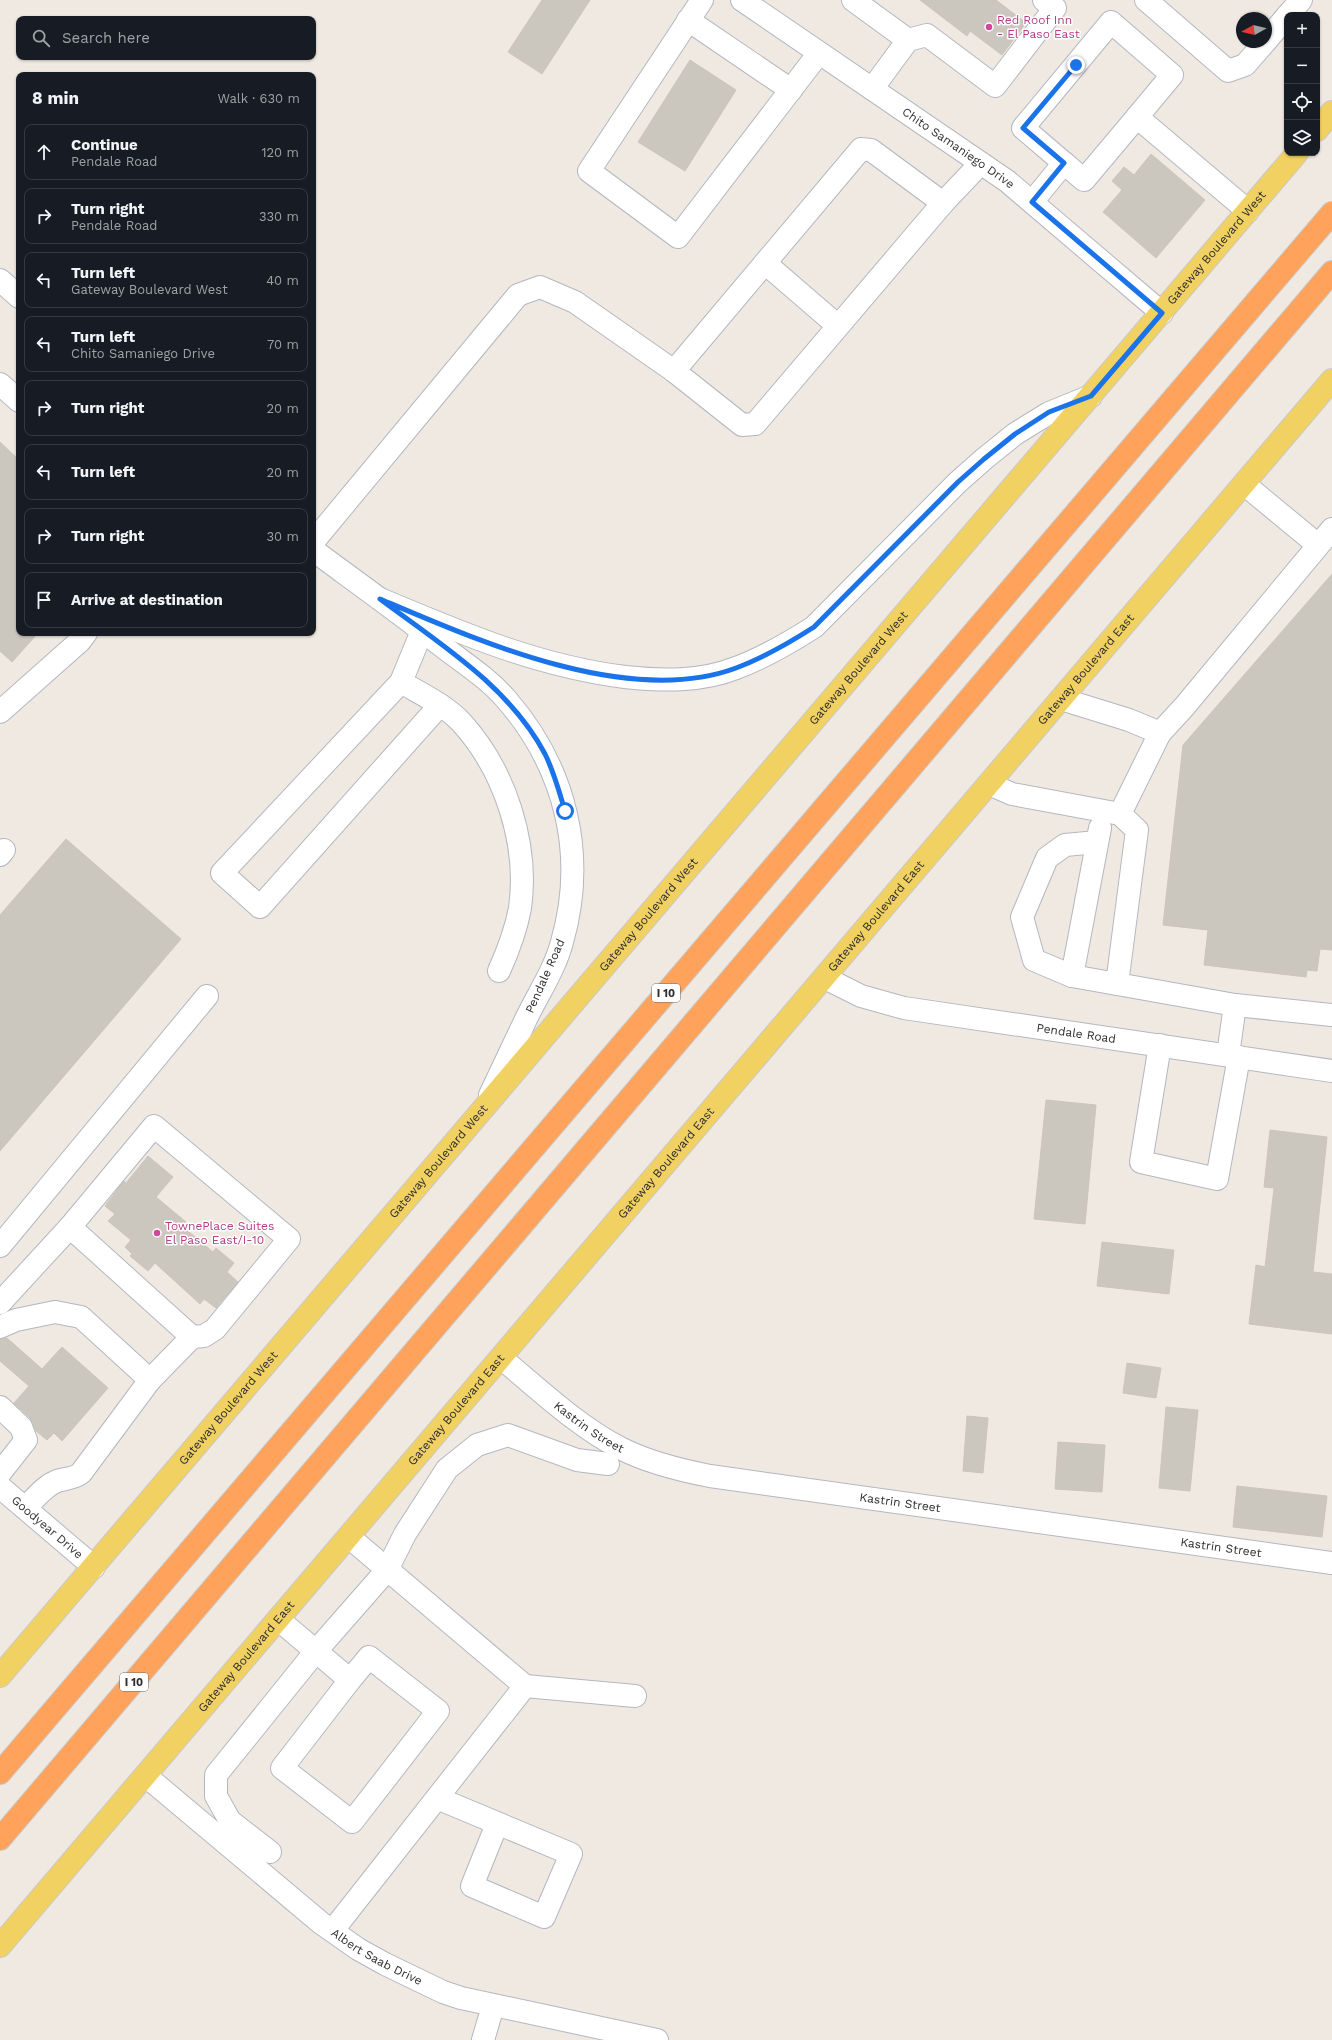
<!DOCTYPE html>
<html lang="en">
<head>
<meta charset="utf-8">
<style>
	:root { --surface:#171b24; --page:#20242c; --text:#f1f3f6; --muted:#9ea1a6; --line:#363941 }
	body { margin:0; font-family:"Work Sans",sans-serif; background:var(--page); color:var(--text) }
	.controls { position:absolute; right:12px; top:12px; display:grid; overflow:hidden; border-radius:8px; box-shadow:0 1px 3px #0004 }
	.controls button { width:36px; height:36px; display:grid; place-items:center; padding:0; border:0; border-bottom:1px solid var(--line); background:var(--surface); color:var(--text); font:20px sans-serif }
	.compass { position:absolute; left:1236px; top:12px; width:36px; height:36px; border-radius:50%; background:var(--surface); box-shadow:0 1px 3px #0004; rotate:262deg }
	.stop { position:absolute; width:12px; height:12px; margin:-9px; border:3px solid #1a73e8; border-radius:50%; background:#fff }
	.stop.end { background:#1a73e8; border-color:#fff; box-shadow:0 1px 4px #0008 }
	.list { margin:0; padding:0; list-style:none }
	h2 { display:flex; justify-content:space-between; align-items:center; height:52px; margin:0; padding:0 16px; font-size:17px }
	h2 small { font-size:13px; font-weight:400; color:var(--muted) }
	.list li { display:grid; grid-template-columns:26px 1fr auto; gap:12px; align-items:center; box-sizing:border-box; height:56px; margin:0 8px 8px; padding:0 8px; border:1px solid var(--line); border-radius:8px }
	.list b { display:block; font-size:15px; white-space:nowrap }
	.list p { margin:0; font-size:13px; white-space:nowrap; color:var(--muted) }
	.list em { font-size:13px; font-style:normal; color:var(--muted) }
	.icon { flex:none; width:22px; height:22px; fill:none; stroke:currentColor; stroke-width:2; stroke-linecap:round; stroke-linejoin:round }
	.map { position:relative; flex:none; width:1332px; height:2040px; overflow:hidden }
	.search { position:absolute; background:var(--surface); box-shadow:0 1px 3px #0004; left:16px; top:16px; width:300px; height:44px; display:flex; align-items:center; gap:10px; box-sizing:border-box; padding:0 14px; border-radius:8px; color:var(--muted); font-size:15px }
	.panel { position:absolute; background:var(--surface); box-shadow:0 1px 3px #0004; left:16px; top:72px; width:300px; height:564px; border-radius:8px }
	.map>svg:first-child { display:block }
	.building { fill:#cbc7bf; stroke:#cbc5ba }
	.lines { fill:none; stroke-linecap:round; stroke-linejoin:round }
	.minor-casing { stroke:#b4b7c1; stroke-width:24 }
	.major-casing { stroke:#c9c9c9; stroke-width:24 }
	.highway-casing { stroke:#c9c9c9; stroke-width:24 }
	.minor { stroke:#fff; stroke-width:22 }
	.major { stroke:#f2d163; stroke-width:22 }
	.highway { stroke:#ffa35c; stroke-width:22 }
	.route { stroke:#1a73e8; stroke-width:5 }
	.hotel-dot { fill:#d1479c; stroke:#fff; stroke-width:1.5 }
	.labels { text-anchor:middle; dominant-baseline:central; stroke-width:3; stroke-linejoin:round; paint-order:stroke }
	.shield { fill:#fff; stroke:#6d6d6d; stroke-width:1 }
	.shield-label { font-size:11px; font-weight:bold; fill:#2e2e2e }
	.hotel-label { font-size:12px; fill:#b23c85; stroke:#fff; text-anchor:start }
	.street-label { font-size:12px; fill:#2e2e2e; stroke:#fff }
</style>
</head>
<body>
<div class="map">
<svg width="1332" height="2040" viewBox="0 0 1332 2040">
	<rect width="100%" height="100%" fill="#efe9e1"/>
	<!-- building -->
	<path class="building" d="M542 0H590L542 74 508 52Z
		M920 0H996L1026 23 1002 55 970 31 967 36Z
		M690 60 736 90 685 171 638 142Z
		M1151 154 1205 200 1156 258 1103 212 1122 190 1112 181 1124 167 1134 175Z
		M0 442 19 460V633H38L12 662 0 651Z
		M1332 574V950L1320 949 1317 971 1307 970 1306 977 1204 965 1208 930 1163 925 1183 745Z
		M66 839 181 939 0 1151V915Z
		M1046 1100 1096 1105 1085 1224 1034 1219Z
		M1270 1130 1327 1137 1313 1272 1332 1274V1334L1249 1324 1256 1265 1265 1267 1274 1188 1264 1187Z
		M148 1156 173 1177 156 1197 186 1222 182 1226 213 1252 216 1248 234 1263 227 1272 238 1282 216 1308 204 1299 200 1304 155 1263 148 1271 130 1256 132 1254 125 1247 131 1240 108 1221 115 1214 105 1206 124 1181 126 1183Z
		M1102 1242 1174 1250 1169 1294 1097 1286Z
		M7 1338 42 1369 62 1347 108 1388 62 1441 54 1433 47 1440 36 1431 30 1418 14 1403 29 1386 0 1361V1339Z
		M1127 1363 1161 1368 1156 1398 1123 1393Z
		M1166 1407 1198 1410 1190 1491 1159 1488Z
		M967 1416 988 1418 983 1473 963 1471Z
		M1058 1442 1105 1445 1102 1492 1055 1489Z
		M1237 1486 1327 1496 1322 1537 1233 1527Z"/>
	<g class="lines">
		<!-- minor casing -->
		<g class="minor-casing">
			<g id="minor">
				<path d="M702 0 589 171 678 237 819 53"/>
				<path id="s1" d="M742 0 1007 181 1162 313"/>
				<path d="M853 0 908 40"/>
				<path d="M1146 0 1228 71 1245 65 1265 42"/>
				<path d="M1288 15 1301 0"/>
				<path d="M688 20 791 90"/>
				<path d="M1266 41 1287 16"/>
				<path d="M872 89 908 40 927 35 995 86 1055 8 1044 0"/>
				<path d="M1064 163 1023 128 1111 22 1172 75 1137 117"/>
				<path d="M1032 202 1064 163 1084 180 1137 117 1248 211"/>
				<path d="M765 263 838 326"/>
				<path d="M0 280 19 297"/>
				<path d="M674 371 861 149 871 150 943 203"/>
				<path d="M0 384 19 401"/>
				<path d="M1244 484 1318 545"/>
				<path d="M313 542 518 295 540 287 575 302 674 371 742 425 755 424 943 203 980 164"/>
				<path d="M313 550C355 581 397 611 438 643 461 661 487 677 506 699 566 768 587 855 562 942 555 969 538 994 526 1019 514 1044 502 1070 490 1095"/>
				<path d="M380 599C461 633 537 666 625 677 662 681 701 682 736 668 763 658 789 643 814 627L958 482 984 459 1015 434 1049 413 1091 396"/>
				<path d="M422 631 401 682 222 873 260 907 440 705"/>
				<path d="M401 682C421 694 445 705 461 722 505 770 529 844 520 908 516 930 508 951 499 971"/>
				<path d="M1061 699 1129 720 1160 733"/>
				<path d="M0 712 80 641 86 633"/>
				<path d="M989 784 1012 794 1120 814 1137 830 1117 984 1235 1005"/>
				<path d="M1120 814 1160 733 1184 707 1332 529"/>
				<path d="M1097 842 1065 845 1047 858 1022 917 1034 960 1072 976 1117 984"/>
				<path d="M0 855 4 850"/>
				<path d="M1072 976 1100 828"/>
				<path id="s2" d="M825 978 861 996 904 1008 1332 1071"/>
				<path d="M1160 1045 1141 1162 1217 1179 1239 1057"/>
				<path d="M1228 1055 1235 1005 1332 1015"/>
				<path d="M70 1227 154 1126 289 1239 215 1329 204 1336 192 1337"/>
				<path d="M0 1246 207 996"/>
				<path d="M0 1303 70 1227 192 1337 150 1380"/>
				<path d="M0 1327 16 1320 55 1312 81 1317 150 1380 81 1473C74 1479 66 1478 57 1481 44 1486 35 1499 25 1508"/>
				<path id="s3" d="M501 1358C539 1389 576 1425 620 1448 647 1462 679 1470 710 1476L1332 1563"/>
				<path d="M0 1407 21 1427 26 1440 0 1473"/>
				<path id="s4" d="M0 1487 94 1567"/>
				<path d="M279 1620 350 1680 369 1657 438 1711 352 1822 282 1768 350 1680"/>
				<path d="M525 1686 635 1696"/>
				<path id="s5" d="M146 1776 321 1923 358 1949 385 1964 443 1992 461 1998 657 2040"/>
				<path d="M437 1798 571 1854 544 1917 472 1886 497 1824"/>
				<path d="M270 1852 230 1821 216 1796V1775L316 1651 387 1570 405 1534 447 1469 477 1445 508 1435 577 1460 608 1464"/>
				<path d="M333 1930 525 1686 349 1537"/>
				<path d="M483 2040 493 2006"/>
			</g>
		</g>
		<!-- major casing -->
		<g class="major-casing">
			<g id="major">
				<path d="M1317 130 1332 112"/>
				<path id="s6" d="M0 1676 1297 153"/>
				<path id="s7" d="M0 1946 1332 380"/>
			</g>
		</g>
		<!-- highway casing -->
		<g class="highway-casing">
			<path id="highway" d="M0 1773 1332 213
				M0 1839 1332 272"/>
		</g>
		<!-- minor -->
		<use href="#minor" class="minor"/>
		<!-- major -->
		<use href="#major" class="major"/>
		<!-- highway -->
		<use href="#highway" class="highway"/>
	</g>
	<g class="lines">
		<!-- route -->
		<path class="route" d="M565 811C559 791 554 772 545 754 509 686 440 644 380 599 479 641 629 708 736 668 763 658 789 643 814 627L958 482 984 459 1015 434 1049 412 1091 396 1162 313 1032 202 1064 163 1023 128 1076 65"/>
	</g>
	<!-- markers -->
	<g class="hotel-dot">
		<circle cx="989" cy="27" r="4"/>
		<circle cx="157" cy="1233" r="4"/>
	</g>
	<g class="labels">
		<!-- shield labels -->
		<g class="shield">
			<rect x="652" y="984" width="28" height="18" rx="3"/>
			<rect x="120" y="1673" width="28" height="18" rx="3"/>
		</g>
		<g class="shield-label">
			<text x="666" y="993">I 10</text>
			<text x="134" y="1682">I 10</text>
		</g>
		<!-- hotel labels -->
		<g class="hotel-label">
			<text x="997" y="20">Red Roof Inn<tspan x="997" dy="14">- El Paso East</tspan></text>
			<text x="165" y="1226">TownePlace Suites<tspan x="165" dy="14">El Paso East/I-10</tspan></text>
		</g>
		<!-- street labels -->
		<g class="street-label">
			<text stroke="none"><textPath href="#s1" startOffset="262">Chito Samaniego Drive</textPath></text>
			<text stroke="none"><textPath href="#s6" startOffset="1876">Gateway Boulevard West</textPath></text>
			<text stroke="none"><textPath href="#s6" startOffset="1324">Gateway Boulevard West</textPath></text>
			<text stroke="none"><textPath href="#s7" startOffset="1676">Gateway Boulevard East</textPath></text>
			<text stroke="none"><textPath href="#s6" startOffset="1000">Gateway Boulevard West</textPath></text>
			<text stroke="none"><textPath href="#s7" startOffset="1352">Gateway Boulevard East</textPath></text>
			<text transform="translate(545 976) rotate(-66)">Pendale Road</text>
			<text stroke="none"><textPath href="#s2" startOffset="259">Pendale Road</textPath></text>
			<text stroke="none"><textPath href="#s6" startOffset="676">Gateway Boulevard West</textPath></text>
			<text stroke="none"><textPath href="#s7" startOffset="1028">Gateway Boulevard East</textPath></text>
			<text stroke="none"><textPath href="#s6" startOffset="352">Gateway Boulevard West</textPath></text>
			<text stroke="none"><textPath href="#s7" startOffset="704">Gateway Boulevard East</textPath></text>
			<text stroke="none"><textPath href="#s3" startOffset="112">Kastrin Street</textPath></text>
			<text stroke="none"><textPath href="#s3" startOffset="436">Kastrin Street</textPath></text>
			<text stroke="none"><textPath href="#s4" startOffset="62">Goodyear Drive</textPath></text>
			<text stroke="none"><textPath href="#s3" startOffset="760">Kastrin Street</textPath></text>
			<text stroke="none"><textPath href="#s7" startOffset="380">Gateway Boulevard East</textPath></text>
			<text stroke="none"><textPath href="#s5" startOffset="294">Albert Saab Drive</textPath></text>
		</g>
	</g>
</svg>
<div class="controls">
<button>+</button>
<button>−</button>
<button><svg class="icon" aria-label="locate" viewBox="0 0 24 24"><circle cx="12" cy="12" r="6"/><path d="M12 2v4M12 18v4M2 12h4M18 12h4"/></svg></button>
<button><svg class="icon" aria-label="layers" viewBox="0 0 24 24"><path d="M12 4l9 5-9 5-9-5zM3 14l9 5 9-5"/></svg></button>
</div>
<svg class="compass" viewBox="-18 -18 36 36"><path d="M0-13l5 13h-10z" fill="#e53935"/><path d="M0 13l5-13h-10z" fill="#9ea1a6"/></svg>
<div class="stop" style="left:565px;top:811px"></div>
<div class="stop end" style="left:1076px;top:65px"></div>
<div class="search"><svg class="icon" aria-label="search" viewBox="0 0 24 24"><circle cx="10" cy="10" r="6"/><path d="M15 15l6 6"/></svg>Search here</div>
<section class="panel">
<h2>8 min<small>Walk · 630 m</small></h2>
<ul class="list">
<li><svg class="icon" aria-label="ahead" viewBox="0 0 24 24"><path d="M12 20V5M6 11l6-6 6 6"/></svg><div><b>Continue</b><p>Pendale Road</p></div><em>120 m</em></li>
<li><svg class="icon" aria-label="right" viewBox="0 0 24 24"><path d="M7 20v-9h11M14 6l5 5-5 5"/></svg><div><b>Turn right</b><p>Pendale Road</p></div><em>330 m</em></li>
<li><svg class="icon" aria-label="left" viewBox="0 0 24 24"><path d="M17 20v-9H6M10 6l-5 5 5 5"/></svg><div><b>Turn left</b><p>Gateway Boulevard West</p></div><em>40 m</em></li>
<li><svg class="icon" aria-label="left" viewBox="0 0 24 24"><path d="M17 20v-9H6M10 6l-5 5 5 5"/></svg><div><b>Turn left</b><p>Chito Samaniego Drive</p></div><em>70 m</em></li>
<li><svg class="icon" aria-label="right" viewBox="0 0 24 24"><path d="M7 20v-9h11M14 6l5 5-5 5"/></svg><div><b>Turn right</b></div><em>20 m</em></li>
<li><svg class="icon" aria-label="left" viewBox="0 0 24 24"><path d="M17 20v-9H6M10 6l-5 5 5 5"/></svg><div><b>Turn left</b></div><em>20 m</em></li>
<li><svg class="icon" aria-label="right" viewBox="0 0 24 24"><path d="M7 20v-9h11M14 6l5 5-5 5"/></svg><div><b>Turn right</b></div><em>30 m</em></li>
<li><svg class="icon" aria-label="arrive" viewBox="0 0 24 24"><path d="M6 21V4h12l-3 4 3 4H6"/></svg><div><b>Arrive at destination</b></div></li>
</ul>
</section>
</div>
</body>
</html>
